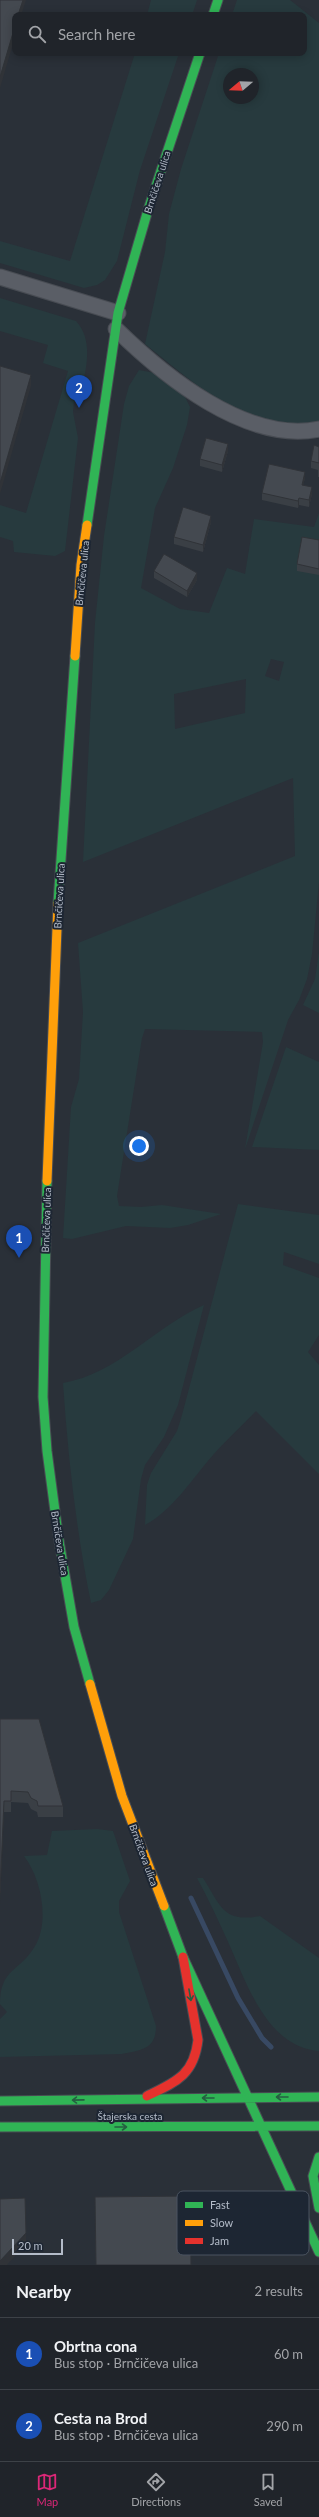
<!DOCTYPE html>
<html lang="en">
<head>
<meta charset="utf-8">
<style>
	:root { --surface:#20242a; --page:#282c32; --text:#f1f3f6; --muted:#a2a4a8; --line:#3d4147; --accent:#db2777 }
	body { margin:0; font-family:Lato,sans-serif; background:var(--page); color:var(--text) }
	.compass { position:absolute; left:223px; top:68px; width:36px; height:36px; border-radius:50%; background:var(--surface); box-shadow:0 2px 10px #0003; rotate:251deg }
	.scale { position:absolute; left:12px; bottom:10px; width:51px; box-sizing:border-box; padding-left:4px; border:2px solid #b4bcc9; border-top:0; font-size:11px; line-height:14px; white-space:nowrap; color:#b4bcc9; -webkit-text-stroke:3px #1d2633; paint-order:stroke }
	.you { position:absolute; left:139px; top:1146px; width:14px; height:14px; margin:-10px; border:3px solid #fff; border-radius:50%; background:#1a73e8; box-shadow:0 0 0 6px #1a73e833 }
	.badge { display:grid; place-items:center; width:26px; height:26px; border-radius:50%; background:var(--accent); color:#fff; font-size:13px; font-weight:700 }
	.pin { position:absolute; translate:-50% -33px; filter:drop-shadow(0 1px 2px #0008) }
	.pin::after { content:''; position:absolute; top:21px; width:14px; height:12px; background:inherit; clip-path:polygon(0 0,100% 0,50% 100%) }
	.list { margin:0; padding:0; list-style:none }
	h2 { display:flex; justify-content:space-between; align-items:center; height:52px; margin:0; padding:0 16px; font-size:17px }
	h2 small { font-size:13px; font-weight:400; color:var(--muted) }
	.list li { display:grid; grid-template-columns:26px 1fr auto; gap:12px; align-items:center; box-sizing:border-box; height:72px; padding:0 16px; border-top:1px solid var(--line) }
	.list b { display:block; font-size:15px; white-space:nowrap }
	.list p { margin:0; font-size:13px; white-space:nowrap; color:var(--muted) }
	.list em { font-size:13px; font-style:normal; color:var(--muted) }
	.icon { flex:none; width:22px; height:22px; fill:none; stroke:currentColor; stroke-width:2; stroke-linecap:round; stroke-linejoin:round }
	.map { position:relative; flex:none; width:319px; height:2265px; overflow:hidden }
	.search { position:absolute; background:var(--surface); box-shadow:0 2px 10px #0003; left:12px; right:12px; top:12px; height:44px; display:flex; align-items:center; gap:10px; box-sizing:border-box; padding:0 14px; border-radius:8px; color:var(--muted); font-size:15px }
	.sheet { height:196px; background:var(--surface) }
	nav { display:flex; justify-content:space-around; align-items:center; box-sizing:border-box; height:56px; border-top:1px solid var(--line); background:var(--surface); font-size:11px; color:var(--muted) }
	nav a { display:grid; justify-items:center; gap:2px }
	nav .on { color:var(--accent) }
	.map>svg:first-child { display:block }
	.green { fill:#273a3e; fill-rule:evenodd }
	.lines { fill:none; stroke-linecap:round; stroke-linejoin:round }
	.stream { stroke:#384963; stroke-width:5 }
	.street-casing { stroke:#484c53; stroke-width:17 }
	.fast-casing { stroke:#484c53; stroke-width:11 }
	.slow-casing { stroke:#484c53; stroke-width:11 }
	.jam-casing { stroke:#484c53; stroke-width:11 }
	.street { stroke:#5a5e66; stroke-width:15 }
	.fast { stroke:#30b455; stroke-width:9 }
	.slow { stroke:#ff9f0a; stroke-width:9 }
	.jam { stroke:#e5322d; stroke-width:9 }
	.wall { fill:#3a3f45 }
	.shaded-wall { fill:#303338 }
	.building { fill:#444950; stroke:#303338 }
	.oneway { stroke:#255f41 }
	.labels { text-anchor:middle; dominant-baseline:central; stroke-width:4; stroke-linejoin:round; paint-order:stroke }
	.street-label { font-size:10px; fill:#b4bcc9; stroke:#1d2633 }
	.key { fill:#1d2633; stroke:#4a5360; stroke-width:1 }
	.key-label { font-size:11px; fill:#b4bcc9 }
</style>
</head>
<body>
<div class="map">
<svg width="319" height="2265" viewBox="0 0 319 2265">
	<rect width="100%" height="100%" fill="#2a3038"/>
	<!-- green -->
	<path class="green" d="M151 0H197L192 15H147Z
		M237 0H290L319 23V422C252 437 194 383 145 344L165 252 169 214 181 169 219 53H304V15H232ZM229 74H253V98H229Z
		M135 53H179L140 170 117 261 105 280 97 285 84 288 0 263V241L70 261Z
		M0 298 76 321C96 343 84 375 79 402H74L73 412 78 438 65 551 55 556 14 552 13 541 0 537V505L26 513 68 371 43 363 48 345 0 331Z
		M139 370 155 373 184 395 190 407 187 425 173 468 155 508 141 588 180 609 209 613 227 568 245 574 254 519 314 527 319 513V882L312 954 307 979 299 1000 288 1020 245 1149 263 1042 262 1032 145 1029 142 1038 117 1196 119 1206 141 1207 162 1205 221 1214 188 1225 170 1228 126 1226 72 1239 63 1238 71 1107 79 1079 83 1012 78 943 295 856 293 778 83 862 95 623 104 536 124 404 129 386ZM271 659 284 662 279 681 265 676ZM246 679 245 713 175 729 174 694Z
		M319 952V1013L303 1005 315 979Z
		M286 1047 319 1062V1150L252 1147Z
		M238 1204 319 1215V1264L284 1252 283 1265 319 1278V1335L308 1352 319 1365V1474L256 1411C242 1426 226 1440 213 1455 192 1479 173 1510 145 1525L147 1485 151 1473 177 1431 182 1415Z
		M204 1305 178 1405 164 1437 145 1465 141 1479 133 1539 109 1590 101 1600 91 1603C76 1530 68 1457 63 1383 117 1374 156 1326 204 1305Z
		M97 1829 113 1831 129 1878 130 1881 119 1901V1912L156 2026C156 2049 142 2050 122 2054L0 2057V2019L7 2012 0 2004C0 1968 20 1972 35 1946 50 1921 41 1878 24 1856L47 1855 52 1831Z
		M197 1878H203C221 1906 223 1923 260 1916L319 1958V2051C267 2047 247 1984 229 1944 219 1922 209 1900 197 1878Z"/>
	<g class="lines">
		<!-- stream -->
		<path class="stream" d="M191 1898 238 1998 262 2038 271 2047"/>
		<!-- street casing -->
		<g class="street-casing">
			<path id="street" d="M0 277 118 313
				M116 329C164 376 247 444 319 429"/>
		</g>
		<!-- fast casing -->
		<g class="fast-casing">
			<path id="fast" d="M213 15 218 0
				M87 525 118 313 148 210 200 53
				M58 903 75 656
				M47 1181 43 1397 47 1451 59 1541 74 1627 90 1684
				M164 1906 183 1957 319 2252
				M0 2101 319 2097
				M0 2127 319 2126
				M319 2157 313 2176 319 2208"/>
		</g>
		<!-- slow casing -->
		<g class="slow-casing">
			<path id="slow" d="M75 656 81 565 87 525
				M47 1181 58 903
				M90 1684 122 1796 164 1906"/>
		</g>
		<!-- jam casing -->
		<g class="jam-casing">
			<path id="jam" d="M147 2096C176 2082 194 2075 198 2040L183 1957"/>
		</g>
		<!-- street -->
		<use href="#street" class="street"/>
		<!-- fast -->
		<use href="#fast" class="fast"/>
		<!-- slow -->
		<use href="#slow" class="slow"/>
		<!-- jam -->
		<use href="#jam" class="jam"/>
	</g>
	<!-- wall -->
	<path class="wall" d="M319 447V477H318V470L311 468V461Z
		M228 451 222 472 200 466V459Z
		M305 478 303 485 312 494 309 507 299 505 298 508 262 500V493Z
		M211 522 203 552 174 544V537Z
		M319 540V575L297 571V564Z
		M154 571 197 580 187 597 154 578Z
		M0 1719 63 1806V1817H38L37 1812 31 1809 28 1803 11 1802V1812H4Z"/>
	<!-- shaded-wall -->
	<path class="shaded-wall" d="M23 0H26L21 15H18Z
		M15 26V37L0 88V77Z
		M31 375V386L0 494V483Z
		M228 444V451L222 472V465Z
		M305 472V478L302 491V485Z
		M312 487V494L309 507V500Z
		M299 498V505L298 508V501Z
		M211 516V522L203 552V545Z
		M197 573V580L187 597V591Z
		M4 1801V1812L0 1904V1893Z
		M26 2233V2244L7 2265H0V2261Z"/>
	<!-- building -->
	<path class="building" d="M0 0H23L18 15H15V26L0 77Z
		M0 366 31 375 0 483Z
		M206 438 228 444 222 465 200 459Z
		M314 445 319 447V463L311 461Z
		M269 464 305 472 302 485 312 487 309 500 299 498 298 501 262 493Z
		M183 507 211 516 203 545 174 537Z
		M302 537 319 540V569L297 564Z
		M164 554 197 573 187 591 154 571Z
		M0 1719H39L63 1806H38L37 1801 31 1798 28 1792 11 1791V1801H4L0 1893Z
		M190 2196 191 2265H96L95 2197Z
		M25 2198 26 2233 0 2261V2199Z"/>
	<!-- one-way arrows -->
	<defs><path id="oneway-shaft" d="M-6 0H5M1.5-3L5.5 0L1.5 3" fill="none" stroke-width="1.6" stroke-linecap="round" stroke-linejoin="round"/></defs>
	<g class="oneway">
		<use href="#oneway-shaft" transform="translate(190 1995) rotate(80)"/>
		<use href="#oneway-shaft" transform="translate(282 2097) rotate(180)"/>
		<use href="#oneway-shaft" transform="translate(208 2098) rotate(180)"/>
		<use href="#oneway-shaft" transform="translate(78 2100) rotate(179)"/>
		<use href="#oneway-shaft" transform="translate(121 2127)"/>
	</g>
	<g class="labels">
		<!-- street labels -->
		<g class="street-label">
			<text transform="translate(157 182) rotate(-72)">Brnčičeva ulica</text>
			<text transform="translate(82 573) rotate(-84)">Brnčičeva ulica</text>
			<text transform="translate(59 896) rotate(-87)">Brnčičeva ulica</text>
			<text transform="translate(46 1220) rotate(-88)">Brnčičeva ulica</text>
			<text transform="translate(60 1543) rotate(81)">Brnčičeva ulica</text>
			<text transform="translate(144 1855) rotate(70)">Brnčičeva ulica</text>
			<text x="130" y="2116">Štajerska cesta</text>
		</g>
	</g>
	<!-- legend -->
	<rect x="177" y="2191" width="132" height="64" rx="6" class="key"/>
	<rect x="185" y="2202" width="18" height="6" fill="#30b455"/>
	<rect x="185" y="2220" width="18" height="6" fill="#ff9f0a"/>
	<rect x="185" y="2238" width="18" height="6" fill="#e5322d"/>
	<g class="key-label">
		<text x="210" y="2209">Fast</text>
		<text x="210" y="2227">Slow</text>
		<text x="210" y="2245">Jam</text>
	</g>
</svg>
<svg class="compass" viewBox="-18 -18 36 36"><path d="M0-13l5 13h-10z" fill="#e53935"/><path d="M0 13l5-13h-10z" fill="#a2a4a8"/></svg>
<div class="scale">20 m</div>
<div class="you"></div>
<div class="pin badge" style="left:19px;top:1258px;background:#1a4fb4">1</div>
<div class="pin badge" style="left:79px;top:408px;background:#1a4fb4">2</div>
<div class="search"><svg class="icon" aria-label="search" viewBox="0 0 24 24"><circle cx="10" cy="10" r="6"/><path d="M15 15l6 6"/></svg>Search here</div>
</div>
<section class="sheet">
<h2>Nearby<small>2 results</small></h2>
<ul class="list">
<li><span class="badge" style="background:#1a4fb4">1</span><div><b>Obrtna cona</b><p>Bus stop · Brnčičeva ulica</p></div><em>60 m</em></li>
<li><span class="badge" style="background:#1a4fb4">2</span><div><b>Cesta na Brod</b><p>Bus stop · Brnčičeva ulica</p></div><em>290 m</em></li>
</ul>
</section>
<nav>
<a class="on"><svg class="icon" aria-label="map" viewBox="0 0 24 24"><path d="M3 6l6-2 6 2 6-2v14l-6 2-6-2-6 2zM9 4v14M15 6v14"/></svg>Map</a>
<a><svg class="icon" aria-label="directions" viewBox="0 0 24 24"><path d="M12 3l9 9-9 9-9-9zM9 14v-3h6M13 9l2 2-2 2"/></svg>Directions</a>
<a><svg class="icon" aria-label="saved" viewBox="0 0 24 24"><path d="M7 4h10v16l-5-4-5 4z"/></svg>Saved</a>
</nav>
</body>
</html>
